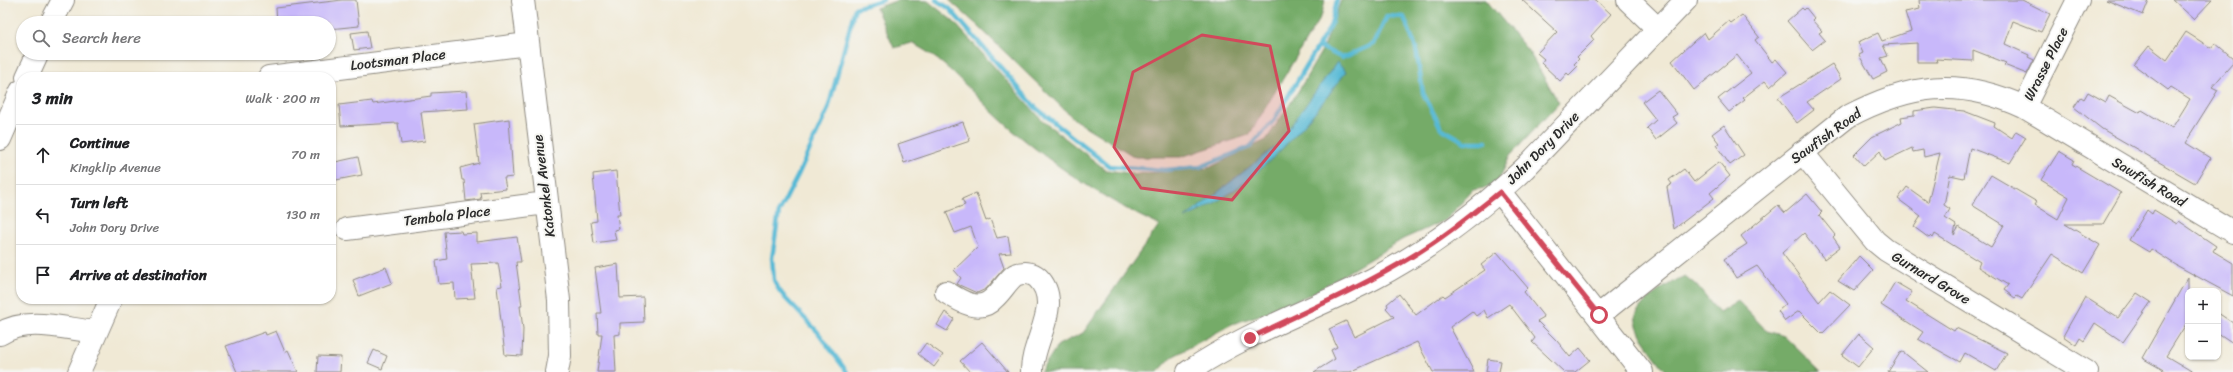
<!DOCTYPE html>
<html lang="en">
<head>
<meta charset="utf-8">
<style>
	:root { --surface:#fff; --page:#f6f6f6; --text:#202124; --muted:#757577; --line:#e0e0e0 }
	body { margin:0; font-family:Sriracha,sans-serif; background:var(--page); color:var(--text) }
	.controls { position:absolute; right:12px; bottom:12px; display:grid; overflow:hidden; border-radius:8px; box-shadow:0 1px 3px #0004 }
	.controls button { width:36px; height:36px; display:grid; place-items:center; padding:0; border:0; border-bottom:1px solid var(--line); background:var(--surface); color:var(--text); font:20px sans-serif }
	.stop { position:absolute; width:12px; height:12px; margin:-9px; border:3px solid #d1495b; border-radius:50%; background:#fff }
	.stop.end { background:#d1495b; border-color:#fff; box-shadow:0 1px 4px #0008 }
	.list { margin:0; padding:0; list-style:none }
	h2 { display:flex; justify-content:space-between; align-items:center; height:52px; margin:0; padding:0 16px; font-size:17px }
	h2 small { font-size:13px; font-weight:400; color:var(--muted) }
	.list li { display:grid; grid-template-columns:26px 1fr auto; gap:12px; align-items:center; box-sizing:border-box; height:60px; padding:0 16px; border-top:1px solid var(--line) }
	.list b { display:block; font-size:15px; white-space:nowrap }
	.list p { margin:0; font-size:13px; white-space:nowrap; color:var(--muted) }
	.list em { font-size:13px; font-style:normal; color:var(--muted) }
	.icon { flex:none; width:22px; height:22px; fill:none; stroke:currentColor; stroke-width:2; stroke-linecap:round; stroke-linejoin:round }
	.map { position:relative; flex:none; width:2233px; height:372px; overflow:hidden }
	.search { position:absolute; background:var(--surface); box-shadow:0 1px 3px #0004; left:16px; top:16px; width:320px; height:44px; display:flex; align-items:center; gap:10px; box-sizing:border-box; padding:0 14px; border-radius:22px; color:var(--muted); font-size:15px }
	.panel { position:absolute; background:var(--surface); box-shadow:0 1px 3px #0004; left:16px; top:72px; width:320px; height:232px; border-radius:16px }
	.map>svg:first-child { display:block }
	.forest { fill:#75ab68; stroke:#506b4a }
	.water { fill:#57b9d5; stroke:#417280 }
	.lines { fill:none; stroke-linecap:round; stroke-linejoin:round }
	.stream { stroke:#57b9d5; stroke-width:4.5 }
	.building { fill:#c8b8fa }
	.minor-casing { stroke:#8e8a80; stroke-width:24 }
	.minor { stroke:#fff; stroke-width:22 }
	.route { stroke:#d1495b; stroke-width:5 }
	.marked { fill:#d1495b; fill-opacity:0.2; stroke:#d1495b; stroke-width:3; stroke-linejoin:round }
	.labels { text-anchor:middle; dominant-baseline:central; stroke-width:4; stroke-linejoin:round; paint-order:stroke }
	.street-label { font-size:14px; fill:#2b2b2b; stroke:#f6f6f2 }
</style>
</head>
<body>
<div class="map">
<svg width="2233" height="372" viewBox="0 0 2233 372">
	<rect width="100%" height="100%" fill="#f6f6f2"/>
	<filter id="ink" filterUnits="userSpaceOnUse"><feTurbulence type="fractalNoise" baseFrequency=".025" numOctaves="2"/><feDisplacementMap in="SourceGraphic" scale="8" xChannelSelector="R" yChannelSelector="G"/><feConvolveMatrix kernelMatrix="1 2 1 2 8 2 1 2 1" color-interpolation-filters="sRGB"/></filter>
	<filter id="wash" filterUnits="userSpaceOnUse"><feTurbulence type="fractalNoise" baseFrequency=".012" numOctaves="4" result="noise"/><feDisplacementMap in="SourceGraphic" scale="16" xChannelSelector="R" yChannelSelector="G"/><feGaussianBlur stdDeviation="0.9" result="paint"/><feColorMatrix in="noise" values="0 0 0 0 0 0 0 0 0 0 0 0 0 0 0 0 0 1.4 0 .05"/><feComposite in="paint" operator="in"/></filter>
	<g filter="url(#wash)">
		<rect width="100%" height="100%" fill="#f0e9d5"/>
		<!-- forest -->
		<path class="forest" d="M898 0 928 1 953 21 1043 121 1106 170 1135 174 1209 168 1266 140 1299 90 1325 45 1341 0H1486L1529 52 1559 103 1510 156 1496 186 1473 190 1446 220 1403 239 1313 293 1272 311 1232 324 1172 357 1158 372H1040L1058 345 1083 333 1159 225C1106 201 1047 161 1003 122 973 95 949 62 912 43L894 48 876 8Z
			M949 0H1325L1322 14 1249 135 1181 157H1135L1075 120 976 24Z
			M1685 276 1696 285 1719 313 1738 301 1767 331 1784 336 1821 372H1667C1658 361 1633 330 1636 316 1639 301 1671 282 1685 276Z"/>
		<!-- water -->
		<path class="water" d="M1337 62 1346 72C1303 130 1253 189 1185 218L1276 146Z"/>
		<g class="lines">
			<!-- stream -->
			<path class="stream" d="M936 0 949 8 1036 108 1109 166 1165 170 1200 167 1250 147 1274 120 1331 25 1337 0
				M1319 46 1342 58 1374 44 1387 16 1404 17 1416 48 1423 93 1441 128 1465 142H1486
				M847 372 817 331 786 299 779 290 774 280 772 258 779 212 798 175 828 109 855 8 883 0"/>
		</g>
		<g id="blocks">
			<!-- building -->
			<path class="building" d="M342 0H356L359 26 329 29V23H277L276 8Z
				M1522 0H1596L1611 14 1591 36 1594 40 1577 57 1579 59 1574 64 1577 67 1569 75 1567 73 1560 81 1541 63 1544 59 1537 53 1557 32Z
				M1919 0H2022L2050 14 2041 32 2013 21 2005 44 2029 55 2028 57 2034 60 2027 74 2004 65 2006 63 1973 50V61L1936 59 1937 62H1917V43L1883 45 1888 56 1881 58 1887 72 1873 79 1859 55 1863 53 1858 42 1878 33 1882 41 1911 31 1905 12 1920 9Z
				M2106 0H2149L2143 15Z
				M2173 0H2212L2194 19Z
				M1802 8 1804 10 1806 8 1814 18 1812 20 1822 31 1819 33 1825 40 1812 50 1787 21Z
				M1742 15 1759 37 1755 40 1772 62 1776 59 1787 72 1770 87 1765 81 1743 98 1745 100 1729 112 1718 99 1751 73 1737 55 1694 90 1672 61 1704 32 1708 39 1729 21 1731 23Z
				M367 31 370 48 354 50 351 33Z
				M2186 32 2211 48 2215 43 2233 58V63L2212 87 2218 90 2191 133 2192 134 2186 143 2210 158 2195 183 2102 129 2074 107 2081 97 2084 99 2088 92 2106 102 2109 96 2140 113 2142 110 2172 128 2190 99 2171 87 2168 90 2134 65 2149 46 2167 60Z
				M1832 64 1841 79 1807 102 1814 110 1797 123 1778 98Z
				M1658 90 1677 114 1672 117 1677 123 1656 140 1647 128 1656 120 1642 102Z
				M466 91 468 109 421 112 425 141 401 144 398 123 341 126 339 105 372 101 373 104 431 96V93Z
				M1935 108 1964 111 1995 123 1994 126 2012 138 2016 131 2026 137 2010 163 1970 148 1964 178 1950 175 1944 205 1950 209 1945 218 1956 225 1954 235 1959 227 1991 247 2004 225 1972 205 1991 175 2037 202 2035 205 2058 219 2069 197 2041 180 2059 151 2074 160 2072 164 2121 193 2103 224H2065L2100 245 2083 273 2052 254 2022 299 2017 296 2015 298 2004 290 2008 285 1978 267 1980 262 1935 234 1933 238 1931 236 1929 238 1914 227 1921 216 1898 199 1907 187 1928 202 1940 153 1924 157 1923 150 1913 152 1912 148 1885 161 1880 151 1864 166 1854 155 1872 137 1902 122 1901 117 1914 115V111Z
				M509 119 513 177 504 178 506 189 480 192 481 199 466 201 464 180H462L460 168 479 163 474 124Z
				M963 122 970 141 904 163 898 144Z
				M1724 125 1744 155 1730 165 1716 145 1719 143 1712 134Z
				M358 157 362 175 331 181V163Z
				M1719 162 1730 176 1710 193 1714 198 1674 229 1667 187 1672 184 1669 180 1684 169 1694 182Z
				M616 171 620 215H617L619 229 614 230 616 240 594 243 591 222 597 221 593 174Z
				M976 193 986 221 990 219 997 238 1008 236 1011 253 999 254 1004 268 986 289 977 293 957 284 961 278 954 270 978 247 971 227 955 233 946 212 965 205 962 199Z
				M1807 194 1822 212 1819 215 1835 235 1833 237 1840 247 1824 259 1804 233 1782 253 1819 302 1830 290 1850 305 1822 334 1799 311 1785 321 1778 311 1786 304 1757 266 1736 278 1724 259 1747 244 1741 236 1778 205 1785 213Z
				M2147 210 2152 214 2154 210 2177 224 2179 221 2216 246 2213 251 2233 263V296L2176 265 2151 249 2149 252 2129 240Z
				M461 231 462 234 477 233V242L517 237 521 262H516L522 306H520L523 329 522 356 505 355 497 287 502 286 498 263 471 264 475 298 455 299 454 283 439 284 436 261 447 259 444 232Z
				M1497 252 1528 288 1524 292 1544 317 1537 321 1557 341 1570 357 1580 348 1590 360 1575 372H1564L1532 342 1535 338 1509 304 1488 318 1484 310 1476 316 1472 311 1450 327 1474 372H1433L1417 342 1350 372H1314L1335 359 1331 350 1337 347 1329 329 1346 321 1354 337 1394 317 1386 308 1388 306 1387 304 1399 294 1416 315 1443 295 1445 297 1485 270 1481 265Z
				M1859 256 1873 270 1854 291 1838 281Z
				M618 264 620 298 643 297 644 322 620 323V334L614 335 616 372H597L602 334H598L597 313H601L595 268Z
				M386 267 392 283 359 296 353 280Z
				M2188 277V321L2166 356 2193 372H2167L2142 358Z
				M1895 282 1912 292 1906 301 1954 331 1956 328 2007 353 1996 371 1965 353 1960 362 1918 339 1923 332 1881 305Z
				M2137 293 2151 302 2123 342 2095 323 2084 341 2080 338 2076 345 2063 336 2085 297 2118 318Z
				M945 312 954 319 947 331 937 325Z
				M2218 313 2233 323V343L2218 333Z
				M276 331 285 352 288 350 298 372H237L226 346 265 332 266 335Z
				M1859 334 1874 347 1858 367 1842 355Z
				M982 342 1008 372H970L960 361Z
				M926 343 943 355 934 367 918 354Z
				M374 350 387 356 382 369 368 363Z
				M1903 352 1928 372H1888L1900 353Z
				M318 356 341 357 340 372H317Z
				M1488 359 1501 361 1499 372H1486Z"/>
		</g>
	</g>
	<g filter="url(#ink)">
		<use href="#blocks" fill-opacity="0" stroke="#8e8a80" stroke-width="1"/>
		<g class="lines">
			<!-- minor casing -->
			<g class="minor-casing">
				<path id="minor" d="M523 0 559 300 560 356 557 372
					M1628 0 1658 29
					M51 23 63 0
					M27 77 38 53
					M269 77 528 44
					M2024 107 2078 0
					M0 139 21 91
					M1802 152 1875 241 1886 250 2087 372
					M1500 192 1642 372
					M347 229 546 203
					M946 292C960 301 980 314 994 298 1002 291 1007 281 1015 275 1023 272 1032 272 1038 278 1064 304 1031 342 1032 372
					M1599 315 1847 117C1909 84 1959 77 2024 107L2233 232
					M0 334C26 316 66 329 95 332
					M79 372 111 299
					M1188 372C1245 333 1312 310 1373 279 1429 250 1479 211 1525 168L1686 0"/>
			</g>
			<!-- minor -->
			<use href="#minor" class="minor"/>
		</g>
	</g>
	<g class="lines" filter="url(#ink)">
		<!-- route -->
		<path class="route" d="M1250 338C1304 312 1360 288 1411 257 1443 238 1471 215 1500 192L1599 315"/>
	</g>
	<!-- marked area -->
	<path class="marked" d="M1202 35 1270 46 1289 131 1232 200 1141 188 1114 147 1133 72Z"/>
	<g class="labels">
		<!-- street labels -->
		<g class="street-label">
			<text transform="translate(398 60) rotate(-7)">Lootsman Place</text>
			<text transform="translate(2046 64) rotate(-63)">Wrasse Place</text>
			<text transform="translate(1826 136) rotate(-36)">Sawfish Road</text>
			<text transform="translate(1543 148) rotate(-45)">John Dory Drive</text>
			<text transform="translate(2149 182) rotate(31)">Sawfish Road</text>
			<text transform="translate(544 186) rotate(-97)">Katonkel Avenue</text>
			<text transform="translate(447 216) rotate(-7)">Tembola Place</text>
			<text transform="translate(1931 278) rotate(31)">Gurnard Grove</text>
		</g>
	</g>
</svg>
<div class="controls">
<button>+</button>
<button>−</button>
</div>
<div class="stop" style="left:1599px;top:315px"></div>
<div class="stop end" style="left:1250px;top:338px"></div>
<div class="search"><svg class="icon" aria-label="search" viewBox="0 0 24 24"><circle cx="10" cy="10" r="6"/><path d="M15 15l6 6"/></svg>Search here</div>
<section class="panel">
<h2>3 min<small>Walk · 200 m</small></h2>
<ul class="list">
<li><svg class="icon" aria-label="ahead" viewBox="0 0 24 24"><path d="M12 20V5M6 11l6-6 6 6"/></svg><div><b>Continue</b><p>Kingklip Avenue</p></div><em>70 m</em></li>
<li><svg class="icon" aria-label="left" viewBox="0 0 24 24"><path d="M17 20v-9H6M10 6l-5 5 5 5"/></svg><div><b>Turn left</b><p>John Dory Drive</p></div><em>130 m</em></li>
<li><svg class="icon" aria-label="arrive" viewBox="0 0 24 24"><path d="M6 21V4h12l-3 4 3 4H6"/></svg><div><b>Arrive at destination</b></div></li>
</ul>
</section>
</div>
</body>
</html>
